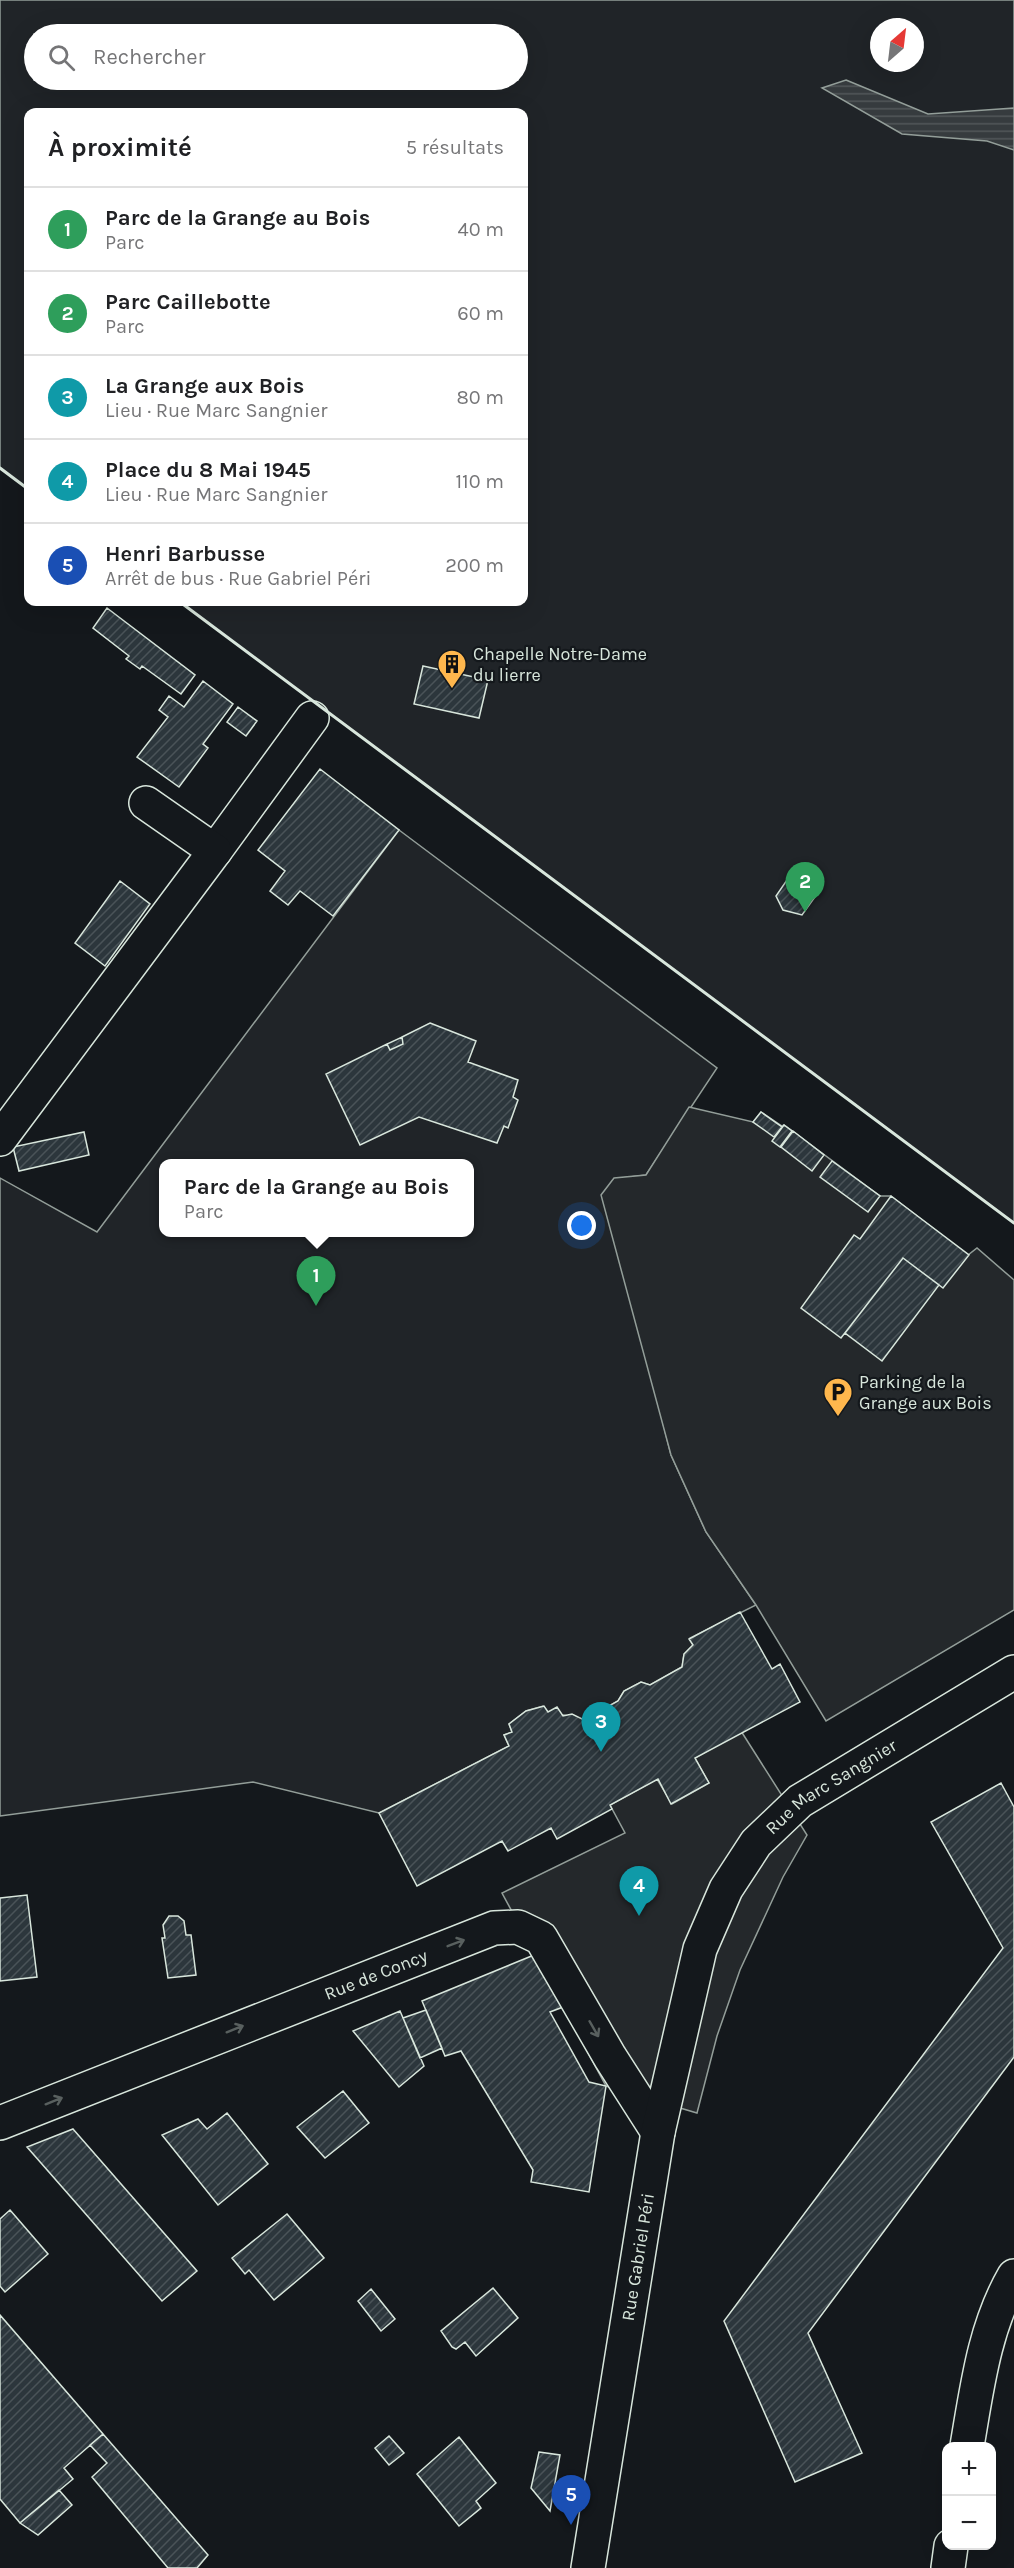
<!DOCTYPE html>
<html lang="fr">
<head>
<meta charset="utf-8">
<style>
	:root { --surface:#fff; --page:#f2f2f2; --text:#202124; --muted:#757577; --line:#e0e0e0; --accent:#0f766e }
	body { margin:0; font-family:Karla,sans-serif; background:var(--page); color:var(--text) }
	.controls { position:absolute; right:18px; bottom:18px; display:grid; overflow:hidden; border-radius:12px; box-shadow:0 6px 24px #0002 }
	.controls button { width:54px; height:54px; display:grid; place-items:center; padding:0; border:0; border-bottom:2px solid var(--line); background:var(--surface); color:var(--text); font:30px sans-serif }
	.compass { position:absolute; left:870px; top:18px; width:54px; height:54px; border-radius:50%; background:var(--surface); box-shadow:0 6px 24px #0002; rotate:28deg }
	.you { position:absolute; left:582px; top:1226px; width:21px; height:21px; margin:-15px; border:4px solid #fff; border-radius:50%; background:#1a73e8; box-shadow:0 0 0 9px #1a73e833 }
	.badge { display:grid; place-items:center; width:39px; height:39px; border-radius:50%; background:var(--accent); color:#fff; font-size:20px; font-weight:700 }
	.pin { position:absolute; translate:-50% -50px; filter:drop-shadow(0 2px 3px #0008) }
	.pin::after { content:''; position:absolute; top:32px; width:21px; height:18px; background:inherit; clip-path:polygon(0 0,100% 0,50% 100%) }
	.popup { position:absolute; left:159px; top:1159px; width:315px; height:78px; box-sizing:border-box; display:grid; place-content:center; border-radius:12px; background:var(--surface); filter:drop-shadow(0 2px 4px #0005); font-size:20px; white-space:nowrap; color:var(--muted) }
	.popup b { font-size:22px; color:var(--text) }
	.popup::after { content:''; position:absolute; left:50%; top:100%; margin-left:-12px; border:12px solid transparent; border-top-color:var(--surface) }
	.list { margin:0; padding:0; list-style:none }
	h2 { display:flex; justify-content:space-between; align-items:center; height:78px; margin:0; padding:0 24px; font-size:26px }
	h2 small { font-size:20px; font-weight:400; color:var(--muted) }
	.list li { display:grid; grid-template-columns:39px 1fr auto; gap:18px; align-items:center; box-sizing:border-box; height:84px; padding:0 24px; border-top:2px solid var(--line) }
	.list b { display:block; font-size:22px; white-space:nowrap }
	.list p { margin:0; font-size:20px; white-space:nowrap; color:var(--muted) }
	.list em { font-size:20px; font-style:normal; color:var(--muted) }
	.icon { flex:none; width:33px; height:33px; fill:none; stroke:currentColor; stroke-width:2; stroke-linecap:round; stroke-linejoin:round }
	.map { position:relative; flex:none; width:1014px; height:2568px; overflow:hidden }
	.search { position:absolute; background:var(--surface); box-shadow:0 6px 24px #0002; left:24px; top:24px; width:504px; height:66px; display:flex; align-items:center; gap:15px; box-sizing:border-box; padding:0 21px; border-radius:33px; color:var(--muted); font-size:22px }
	.panel { position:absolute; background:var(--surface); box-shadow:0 6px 24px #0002; left:24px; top:108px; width:504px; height:498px; border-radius:12px }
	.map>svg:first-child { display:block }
	.green { fill:#202428; stroke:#939e99; stroke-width:1.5; fill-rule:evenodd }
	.parking { fill:#24282b; stroke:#939e99; stroke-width:1.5 }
	.water { fill:url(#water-rules); stroke:#939e99; stroke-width:1.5 }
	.building { fill:url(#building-hatch); stroke:#d8e6dc; stroke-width:1.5 }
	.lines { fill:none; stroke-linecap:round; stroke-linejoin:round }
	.minor-casing { stroke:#d8e6dc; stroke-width:36 }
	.minor { stroke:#14181c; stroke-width:33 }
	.wall { stroke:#d8e6dc; stroke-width:3 }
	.oneway { stroke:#59605f }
	.labels { text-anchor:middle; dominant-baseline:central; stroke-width:4.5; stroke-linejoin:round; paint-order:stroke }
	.poi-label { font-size:18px; fill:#d8e6dc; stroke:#14181c; text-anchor:start }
	.street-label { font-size:18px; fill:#d8e6dc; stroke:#14181c }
</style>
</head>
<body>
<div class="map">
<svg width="1014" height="2568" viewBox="0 0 1014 2568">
	<defs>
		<pattern id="water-rules" width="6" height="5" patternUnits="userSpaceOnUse" patternTransform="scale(1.5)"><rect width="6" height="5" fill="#363b3e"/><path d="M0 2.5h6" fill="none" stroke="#525759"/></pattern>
		<pattern id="building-hatch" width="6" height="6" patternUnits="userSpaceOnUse" patternTransform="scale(1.5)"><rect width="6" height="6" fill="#2c363c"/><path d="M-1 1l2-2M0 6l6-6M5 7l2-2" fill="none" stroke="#4a5358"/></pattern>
	</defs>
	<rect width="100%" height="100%" fill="#14181c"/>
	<!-- green -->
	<path class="green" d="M0 0H1014V1223L180 602H524V112H28V489L0 468ZM879 27H915V63H879ZM34 34H518V80H34Z
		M399 830 717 1068 646 1175 614 1179 652 1379 671 1455 706 1532 756 1605 690 1638 693 1645 684 1654 682 1667 650 1685 641 1682 624 1691 618 1701 584 1720C572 1714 561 1716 548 1712L543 1706 526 1711 509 1724 512 1732 504 1735 509 1746 379 1813 253 1782 0 1816V1178L97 1232ZM163 1164H469V1232H163Z"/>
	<!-- parking -->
	<path class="parking" d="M689 1107 753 1122 761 1112 782 1126 784 1125 880 1196H891L968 1255 977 1248 1014 1280V1610L826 1721 756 1605 706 1532 671 1455 601 1195 614 1178 646 1175Z
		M741 1731 807 1835 783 1877 740 1970 717 2036 697 2113 606 2086 502 1893 625 1833 610 1805 657 1779 672 1804 709 1783 695 1758Z"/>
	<!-- water -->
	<path class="water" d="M846 80 928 114 1014 108V150L987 141 902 134 822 88Z"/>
	<!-- building -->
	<path class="building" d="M107 608 195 675 181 694 142 666 140 669 126 659 129 656 93 628Z
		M423 666 488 680 479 718 414 704Z
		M203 681 233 704 203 744 208 748 179 787 137 757 168 717 159 710 169 696 184 707Z
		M238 707 257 721 246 736 227 722Z
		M320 769 399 830 333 916 300 891 288 905 270 891 285 871 258 850Z
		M789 877 808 881 815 897 802 915 783 910 776 896Z
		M120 881 150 904 105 966 75 943Z
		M430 1023 476 1041 468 1062 518 1080 513 1097 518 1100 508 1128 504 1126 497 1143 419 1117 360 1145 326 1074 387 1044 390 1050 403 1044 402 1037Z
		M402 1037 403 1044 390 1050 387 1044Z
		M761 1112 782 1127 774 1137 753 1122Z
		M784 1125 792 1131 780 1147 772 1141Z
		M793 1131 824 1155 812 1171 781 1147Z
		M84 1132 89 1155 19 1171 13 1147Z
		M832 1161 880 1196 868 1212 820 1177Z
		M891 1196 969 1255 943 1288 903 1258 841 1338 801 1308 854 1235 860 1239Z
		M903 1258 939 1285 882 1361 845 1333Z
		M740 1612 772 1669 780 1664 800 1702 695 1758 709 1783 671 1804 658 1779 610 1805 612 1809 557 1839 551 1828 508 1851 502 1841 417 1886 379 1813 509 1746 504 1735 512 1732 509 1724 526 1711 544 1706 548 1712 557 1707 563 1716 572 1714 584 1720 618 1701 624 1691 641 1682 650 1685 682 1667 684 1654 693 1645 689 1639Z
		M1001 1783 1014 1807V2057L808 2333 862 2453 795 2482 724 2321 1003 1948 931 1822Z
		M27 1895 37 1977 0 1981V1898Z
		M169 1916H178L184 1921 186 1935H191L196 1975 168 1978 162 1938H165L163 1925Z
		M534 1955 563 2007 550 2012 589 2082 606 2086 589 2192 531 2182 533 2170 461 2051 445 2056 422 2001Z
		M426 2010 442 2048 420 2058 403 2018Z
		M400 2011 424 2066 399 2087 353 2031Z
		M343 2091 369 2123 325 2158 297 2127Z
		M227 2113 268 2164 218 2205 162 2135 198 2119 207 2129Z
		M73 2129 197 2271 162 2301 27 2147Z
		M10 2210 48 2254 5 2292 0 2286V2219Z
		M287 2214 324 2258 274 2300 249 2270 245 2274 232 2258Z
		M493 2288 518 2318 476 2356 465 2342 456 2349 452 2347 441 2331Z
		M371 2289 395 2319 381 2331 358 2301Z
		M0 2315 103 2434 64 2468 73 2479 20 2523 0 2499Z
		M103 2434 208 2555 197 2568H168L92 2477 107 2463 90 2445Z
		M389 2436 404 2453 389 2465 375 2448Z
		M459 2437 496 2483 476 2501 481 2508 459 2526 417 2474Z
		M539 2452 560 2455 550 2511 531 2488Z
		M59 2490 72 2505 38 2535 20 2523Z"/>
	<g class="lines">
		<!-- minor casing -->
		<g class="minor-casing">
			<g id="minor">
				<path d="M215 851 312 718"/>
				<path d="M0 1139 215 851 146 803"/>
				<path id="s1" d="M0 2123 494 1928 518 1927 541 1938 610 2057 658 2132"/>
				<path d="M967 2446C977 2388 984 2328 1014 2276"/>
				<path id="s2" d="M588 2568 658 2132 700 1949 726 1889 756 1843 800 1801 1014 1672"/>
				<path d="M948 2568 951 2546"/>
			</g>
		</g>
		<!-- minor -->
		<use href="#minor" class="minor"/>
		<!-- wall -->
		<path class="wall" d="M0 468 28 489
			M180 602 1014 1223"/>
	</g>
	<!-- one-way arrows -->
	<defs><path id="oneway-shaft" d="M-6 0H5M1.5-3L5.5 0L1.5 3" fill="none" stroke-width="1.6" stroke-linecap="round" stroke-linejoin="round" transform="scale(1.5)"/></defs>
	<g class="oneway">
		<use href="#oneway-shaft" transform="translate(456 1943) rotate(-21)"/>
		<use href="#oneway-shaft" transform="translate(235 2029) rotate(-22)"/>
		<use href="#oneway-shaft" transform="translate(594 2029) rotate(60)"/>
		<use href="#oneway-shaft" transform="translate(54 2101) rotate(-22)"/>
	</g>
	<!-- icons -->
	<defs>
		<g id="building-pin" transform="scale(1.5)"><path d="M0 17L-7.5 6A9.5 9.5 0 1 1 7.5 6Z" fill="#ffb74d" stroke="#14181c"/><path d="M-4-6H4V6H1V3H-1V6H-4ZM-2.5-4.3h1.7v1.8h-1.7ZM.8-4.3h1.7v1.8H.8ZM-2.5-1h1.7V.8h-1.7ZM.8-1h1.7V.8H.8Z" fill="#111"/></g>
		<g id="parking-pin" transform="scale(1.5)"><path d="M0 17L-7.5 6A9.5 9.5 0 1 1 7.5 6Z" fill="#ffb74d" stroke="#14181c"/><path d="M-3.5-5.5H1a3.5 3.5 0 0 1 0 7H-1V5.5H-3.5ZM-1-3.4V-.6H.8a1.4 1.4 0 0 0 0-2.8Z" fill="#111"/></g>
	</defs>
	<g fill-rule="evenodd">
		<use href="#building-pin" x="452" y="664"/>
		<use href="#parking-pin" x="838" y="1392"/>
	</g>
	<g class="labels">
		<!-- poi labels -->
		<g class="poi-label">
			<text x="473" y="654">Chapelle Notre-Dame<tspan x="473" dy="21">du lierre</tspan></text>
			<text x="859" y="1382">Parking de la<tspan x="859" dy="21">Grange aux Bois</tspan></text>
		</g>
		<!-- street labels -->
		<g class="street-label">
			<text stroke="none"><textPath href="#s2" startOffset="844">Rue Marc Sangnier</textPath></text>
			<text stroke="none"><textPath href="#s1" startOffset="404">Rue de Concy</textPath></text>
			<text stroke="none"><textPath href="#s2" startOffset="315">Rue Gabriel Péri</textPath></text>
		</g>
	</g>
</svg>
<div class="controls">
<button>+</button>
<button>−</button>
</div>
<svg class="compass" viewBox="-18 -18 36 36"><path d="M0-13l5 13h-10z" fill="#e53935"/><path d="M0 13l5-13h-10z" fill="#757577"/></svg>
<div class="you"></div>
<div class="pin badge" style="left:316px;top:1306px;background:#2e9e5b">1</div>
<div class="popup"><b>Parc de la Grange au Bois</b>Parc</div>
<div class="pin badge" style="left:805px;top:912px;background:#2e9e5b">2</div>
<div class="pin badge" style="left:601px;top:1752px;background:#0f9aa8">3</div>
<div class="pin badge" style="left:639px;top:1916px;background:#0f9aa8">4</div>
<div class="pin badge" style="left:571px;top:2525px;background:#1a4fb4">5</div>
<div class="search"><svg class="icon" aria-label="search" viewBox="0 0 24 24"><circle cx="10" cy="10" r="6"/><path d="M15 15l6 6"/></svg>Rechercher</div>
<section class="panel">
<h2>À proximité<small>5 résultats</small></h2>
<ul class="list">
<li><span class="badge" style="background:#2e9e5b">1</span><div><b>Parc de la Grange au Bois</b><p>Parc</p></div><em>40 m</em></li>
<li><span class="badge" style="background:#2e9e5b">2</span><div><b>Parc Caillebotte</b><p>Parc</p></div><em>60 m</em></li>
<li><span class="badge" style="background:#0f9aa8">3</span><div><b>La Grange aux Bois</b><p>Lieu · Rue Marc Sangnier</p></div><em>80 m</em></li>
<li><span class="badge" style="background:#0f9aa8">4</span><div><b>Place du 8 Mai 1945</b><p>Lieu · Rue Marc Sangnier</p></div><em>110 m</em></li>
<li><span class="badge" style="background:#1a4fb4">5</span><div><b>Henri Barbusse</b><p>Arrêt de bus · Rue Gabriel Péri</p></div><em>200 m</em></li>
</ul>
</section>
</div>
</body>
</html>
